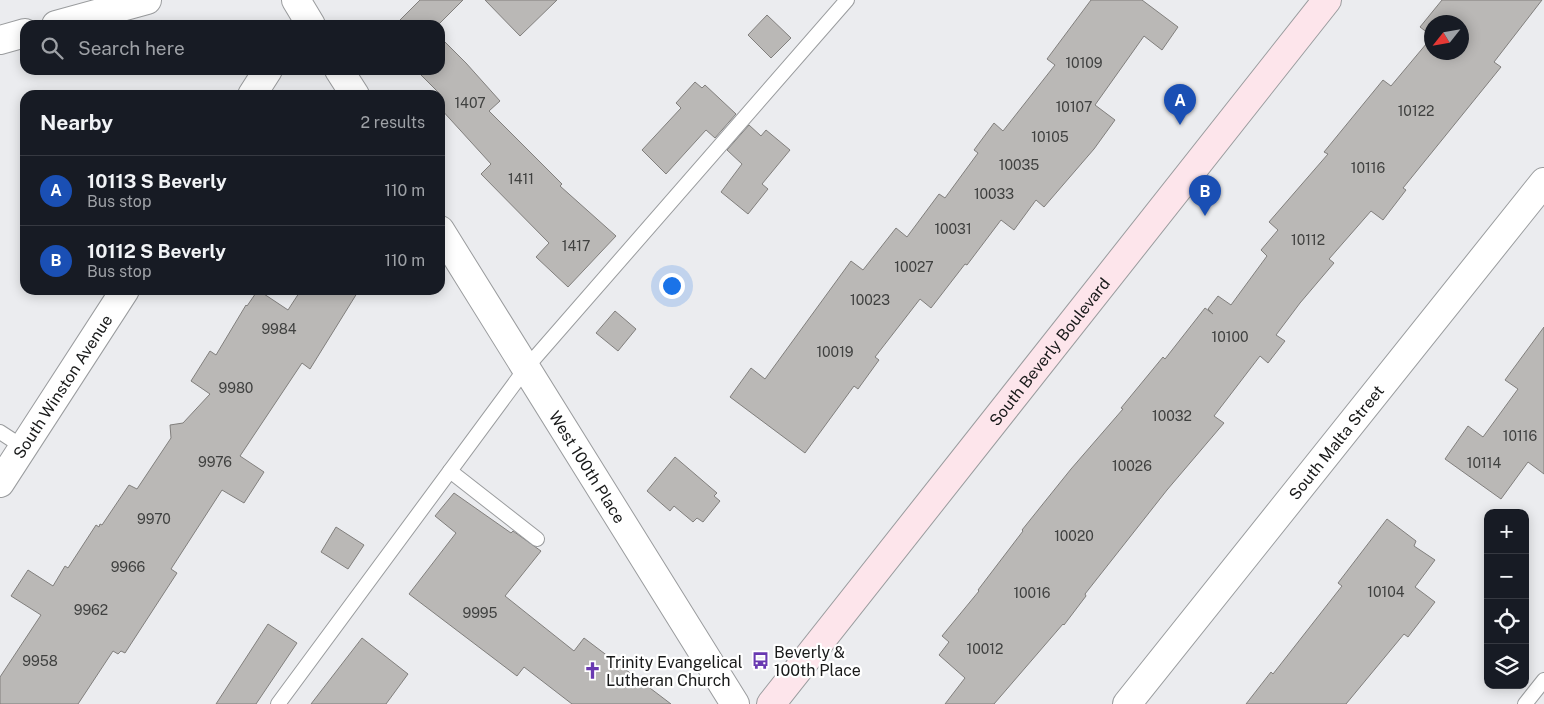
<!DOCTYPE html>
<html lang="en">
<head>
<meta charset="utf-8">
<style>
  :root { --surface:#171b24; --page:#20242c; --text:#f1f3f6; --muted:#9ea1a6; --line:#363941; --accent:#b49fd7 }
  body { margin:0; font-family:"Public Sans",sans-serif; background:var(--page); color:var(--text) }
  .controls { position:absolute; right:15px; bottom:15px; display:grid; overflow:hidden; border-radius:10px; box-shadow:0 2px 12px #0003 }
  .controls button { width:45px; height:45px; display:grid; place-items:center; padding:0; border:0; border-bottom:1px solid var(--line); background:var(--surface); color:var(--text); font:25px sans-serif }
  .compass { position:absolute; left:1424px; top:15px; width:45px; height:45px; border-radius:50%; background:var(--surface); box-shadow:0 2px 12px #0003; rotate:239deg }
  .you { position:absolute; left:671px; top:285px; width:18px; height:18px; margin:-12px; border:4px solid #fff; border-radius:50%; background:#1a73e8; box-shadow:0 0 0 8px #1a73e833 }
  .badge { display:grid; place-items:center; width:32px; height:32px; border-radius:50%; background:var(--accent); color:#fff; font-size:16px; font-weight:700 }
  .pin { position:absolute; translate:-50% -41px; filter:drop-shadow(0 1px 2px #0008) }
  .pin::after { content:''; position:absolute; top:26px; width:18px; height:15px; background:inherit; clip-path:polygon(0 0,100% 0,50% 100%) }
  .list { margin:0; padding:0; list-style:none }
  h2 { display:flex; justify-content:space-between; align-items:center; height:65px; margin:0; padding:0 20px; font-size:21px }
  h2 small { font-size:16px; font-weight:400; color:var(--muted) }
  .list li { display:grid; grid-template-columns:32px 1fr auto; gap:15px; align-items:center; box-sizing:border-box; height:70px; padding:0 20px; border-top:1px solid var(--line) }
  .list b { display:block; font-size:19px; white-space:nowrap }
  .list p { margin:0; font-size:16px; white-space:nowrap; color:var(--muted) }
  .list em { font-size:16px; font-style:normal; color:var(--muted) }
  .icon { flex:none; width:28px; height:28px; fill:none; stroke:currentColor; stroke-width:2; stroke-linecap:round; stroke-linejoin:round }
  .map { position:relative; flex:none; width:1544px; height:704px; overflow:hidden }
  .search { position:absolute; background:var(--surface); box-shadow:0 2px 12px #0003; left:20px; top:20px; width:425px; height:55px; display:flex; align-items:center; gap:12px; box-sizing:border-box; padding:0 18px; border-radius:15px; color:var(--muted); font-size:19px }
  .panel { position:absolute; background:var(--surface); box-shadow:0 2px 12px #0003; left:20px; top:90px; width:425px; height:205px; border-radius:15px }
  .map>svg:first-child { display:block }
  .building { fill:#bab8b6; stroke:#817f7d }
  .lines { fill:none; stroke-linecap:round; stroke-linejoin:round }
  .service-casing { stroke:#9a9c9e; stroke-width:16 }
  .minor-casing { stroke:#9a9c9e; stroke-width:30 }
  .secondary-casing { stroke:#9a9c9e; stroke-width:30 }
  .service { stroke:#fff; stroke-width:14 }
  .minor { stroke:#fff; stroke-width:28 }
  .secondary { stroke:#fde5eb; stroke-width:28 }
  .labels { text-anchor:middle; stroke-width:4.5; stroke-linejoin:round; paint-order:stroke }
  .number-label { font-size:14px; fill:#404140 }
  .street-label { font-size:16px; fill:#181919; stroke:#fff }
  .poi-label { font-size:16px; fill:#181919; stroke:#fff; text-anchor:start }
</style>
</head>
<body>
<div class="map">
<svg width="1544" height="704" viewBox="0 0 1544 704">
  <rect width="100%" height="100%" fill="#ebecef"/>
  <g class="building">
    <polygon points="420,0 463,0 438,25 395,25"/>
    <polygon points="485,0 557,0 520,36"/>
    <polygon points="1091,0 1142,0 1178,27 1162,50 1144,36 1095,105 1115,120 1094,149 1044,207 1036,200 1014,230 1001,220 967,265 965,264 931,308 920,299 875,357 879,360 858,389 854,386 805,453 730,397 751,368 765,379 851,261 863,270 896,228 907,237 939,194 945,198 978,153 974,150 994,123 1003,131 1055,65 1047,59"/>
    <polygon points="1442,0 1542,0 1494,62 1501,67 1403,188 1406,190 1383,220 1371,211 1329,259 1334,263 1300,303 1276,335 1285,341 1268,363 1260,356 1214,416 1224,423 1167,490 1085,594 1086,596 1064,625 1063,624 994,704 945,704 965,678 939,655 949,642 942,636 979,591 978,590 1023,531 1022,530 1071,469 1123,409 1121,408 1163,357 1165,359 1205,308 1213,314 1208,309 1218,296 1231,305 1267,256 1261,250 1278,230 1269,222 1328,154 1324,152 1383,80 1391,86 1432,37 1432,52 1462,52 1462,22 1432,22 1432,36 1420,27"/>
    <polygon points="767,15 791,38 771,58 748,35"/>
    <polygon points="440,37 466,63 500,101 489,111 562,184 560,186 616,236 568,287 536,257 549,243 481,174 491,164 440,108 440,94 416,70 440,70"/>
    <polygon points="695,82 702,88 705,85 736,114 715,138 706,130 666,174 642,150 681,108 676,103"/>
    <polygon points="749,125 761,136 766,130 790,150 762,184 768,189 748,214 721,192 742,164 727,150"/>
    <polygon points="258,290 288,310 301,290 359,290 310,369 302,363 240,456 264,472 244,503 222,490 171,569 177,573 125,653 121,651 118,654 113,651 78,704 0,704 0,677 41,615 11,596 28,570 53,586 65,566 68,568 96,525 99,527 100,524 102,525 129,485 137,489 171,438 170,425 183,423 210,394 191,381 210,351 216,355 246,305 247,306"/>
    <polygon points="615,311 636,329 618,351 596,333"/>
    <polygon points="1544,327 1544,474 1528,462 1501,499 1445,459 1468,426 1483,437 1518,389 1505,380"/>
    <polygon points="675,457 717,493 714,496 720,501 703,522 697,518 693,522 674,506 670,511 647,491"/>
    <polygon points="454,493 511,533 513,531 541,551 505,596 574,651 584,638 671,704 572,704 524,667 517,676 409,594 456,533 435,516"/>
    <polygon points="1387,519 1416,541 1414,546 1435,560 1415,587 1435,602 1408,637 1404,634 1346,704 1246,704 1271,672 1273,674 1342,586 1338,583"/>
    <polygon points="336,527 364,545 348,569 321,552"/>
    <polygon points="268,624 297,643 256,704 216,704"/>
    <polygon points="362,638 408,674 386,704 311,704"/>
  </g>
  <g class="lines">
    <defs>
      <g id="service">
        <polyline points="0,432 23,447"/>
        <polyline points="450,471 537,539"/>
        <polyline points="278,704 526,368 847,0"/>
        <polyline points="1525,704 1544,680"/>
      </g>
      <g id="minor">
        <polyline points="296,0 311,25"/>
        <polyline points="56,25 147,0"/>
        <polyline points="0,40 25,33"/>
        <polyline points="339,70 355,95"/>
        <polyline points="252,95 268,70"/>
        <path id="s1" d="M440 230 735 704"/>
        <path id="s2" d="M0 483 125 290"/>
        <path id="s3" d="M1127 704 1544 182"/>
      </g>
      <g id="secondary">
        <path id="s4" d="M771 704 1327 0"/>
      </g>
    </defs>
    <use href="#service" class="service-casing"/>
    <use href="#minor" class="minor-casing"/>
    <use href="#secondary" class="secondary-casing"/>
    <use href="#service" class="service"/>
    <use href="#minor" class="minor"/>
    <use href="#secondary" class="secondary"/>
  </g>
  <defs>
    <symbol id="bus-bare" viewBox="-9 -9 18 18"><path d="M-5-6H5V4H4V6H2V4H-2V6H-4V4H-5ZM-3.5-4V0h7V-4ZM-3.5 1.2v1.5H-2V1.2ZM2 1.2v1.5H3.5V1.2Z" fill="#6939b1" stroke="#fff" stroke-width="2.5" paint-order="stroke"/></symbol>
    <symbol id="church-bare" viewBox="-9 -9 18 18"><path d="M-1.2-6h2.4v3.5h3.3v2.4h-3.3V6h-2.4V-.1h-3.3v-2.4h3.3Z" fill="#6939b1" stroke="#fff" stroke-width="2.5" paint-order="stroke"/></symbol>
  </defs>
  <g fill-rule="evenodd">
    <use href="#bus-bare" x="748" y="648" width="25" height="25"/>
    <use href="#church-bare" x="580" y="658" width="25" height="25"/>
  </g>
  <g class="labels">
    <g class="number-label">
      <text x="1084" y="68">10109</text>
      <text x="470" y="108">1407</text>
      <text x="1074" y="112">10107</text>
      <text x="1416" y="116">10122</text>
      <text x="1050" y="142">10105</text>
      <text x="1019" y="170">10035</text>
      <text x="1368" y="173">10116</text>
      <text x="521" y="184">1411</text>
      <text x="994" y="199">10033</text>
      <text x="953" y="234">10031</text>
      <text x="1308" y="245">10112</text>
      <text x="576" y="251">1417</text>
      <text x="914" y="272">10027</text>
      <text x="870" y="305">10023</text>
      <text x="279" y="334">9984</text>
      <text x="1230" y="342">10100</text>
      <text x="835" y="357">10019</text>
      <text x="236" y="393">9980</text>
      <text x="1172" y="421">10032</text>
      <text x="1520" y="441">10116</text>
      <text x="215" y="467">9976</text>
      <text x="1484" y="468">10114</text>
      <text x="1132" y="471">10026</text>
      <text x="154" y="524">9970</text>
      <text x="1074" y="541">10020</text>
      <text x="128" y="572">9966</text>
      <text x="1386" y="597">10104</text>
      <text x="1032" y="598">10016</text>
      <text x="91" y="615">9962</text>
      <text x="480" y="618">9995</text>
      <text x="985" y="654">10012</text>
      <text x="40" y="666">9958</text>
    </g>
    <g class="street-label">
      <text dy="6" stroke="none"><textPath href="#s4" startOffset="449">South Beverly Boulevard</textPath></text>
      <text dy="6" stroke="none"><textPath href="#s2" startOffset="115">South Winston Avenue</textPath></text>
      <text dy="6" stroke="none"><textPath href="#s3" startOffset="335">South Malta Street</textPath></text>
      <text dy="6" stroke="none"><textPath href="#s1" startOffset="279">West 100th Place</textPath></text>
    </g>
    <g class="poi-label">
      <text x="774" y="658">Beverly &amp;<tspan x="774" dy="18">100th Place</tspan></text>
      <text x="606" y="668">Trinity Evangelical<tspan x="606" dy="18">Lutheran Church</tspan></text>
    </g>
  </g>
</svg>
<div class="controls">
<button>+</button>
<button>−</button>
<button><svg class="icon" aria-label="locate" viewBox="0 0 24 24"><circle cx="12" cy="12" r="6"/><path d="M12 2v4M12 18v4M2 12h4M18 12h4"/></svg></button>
<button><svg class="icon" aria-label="layers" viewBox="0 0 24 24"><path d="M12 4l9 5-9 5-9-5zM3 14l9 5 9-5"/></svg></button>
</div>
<svg class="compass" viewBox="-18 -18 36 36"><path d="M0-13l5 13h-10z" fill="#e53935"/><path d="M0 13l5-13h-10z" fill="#9ea1a6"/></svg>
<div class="you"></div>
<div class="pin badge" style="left:1180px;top:125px;background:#1a4fb4">A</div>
<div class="pin badge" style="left:1205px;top:216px;background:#1a4fb4">B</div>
<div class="search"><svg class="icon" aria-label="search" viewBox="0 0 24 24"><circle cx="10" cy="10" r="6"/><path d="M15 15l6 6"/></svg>Search here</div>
<section class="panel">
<h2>Nearby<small>2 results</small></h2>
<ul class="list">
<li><span class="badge" style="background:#1a4fb4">A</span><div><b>10113 S Beverly</b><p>Bus stop</p></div><em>110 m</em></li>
<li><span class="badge" style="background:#1a4fb4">B</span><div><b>10112 S Beverly</b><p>Bus stop</p></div><em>110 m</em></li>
</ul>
</section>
</div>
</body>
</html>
